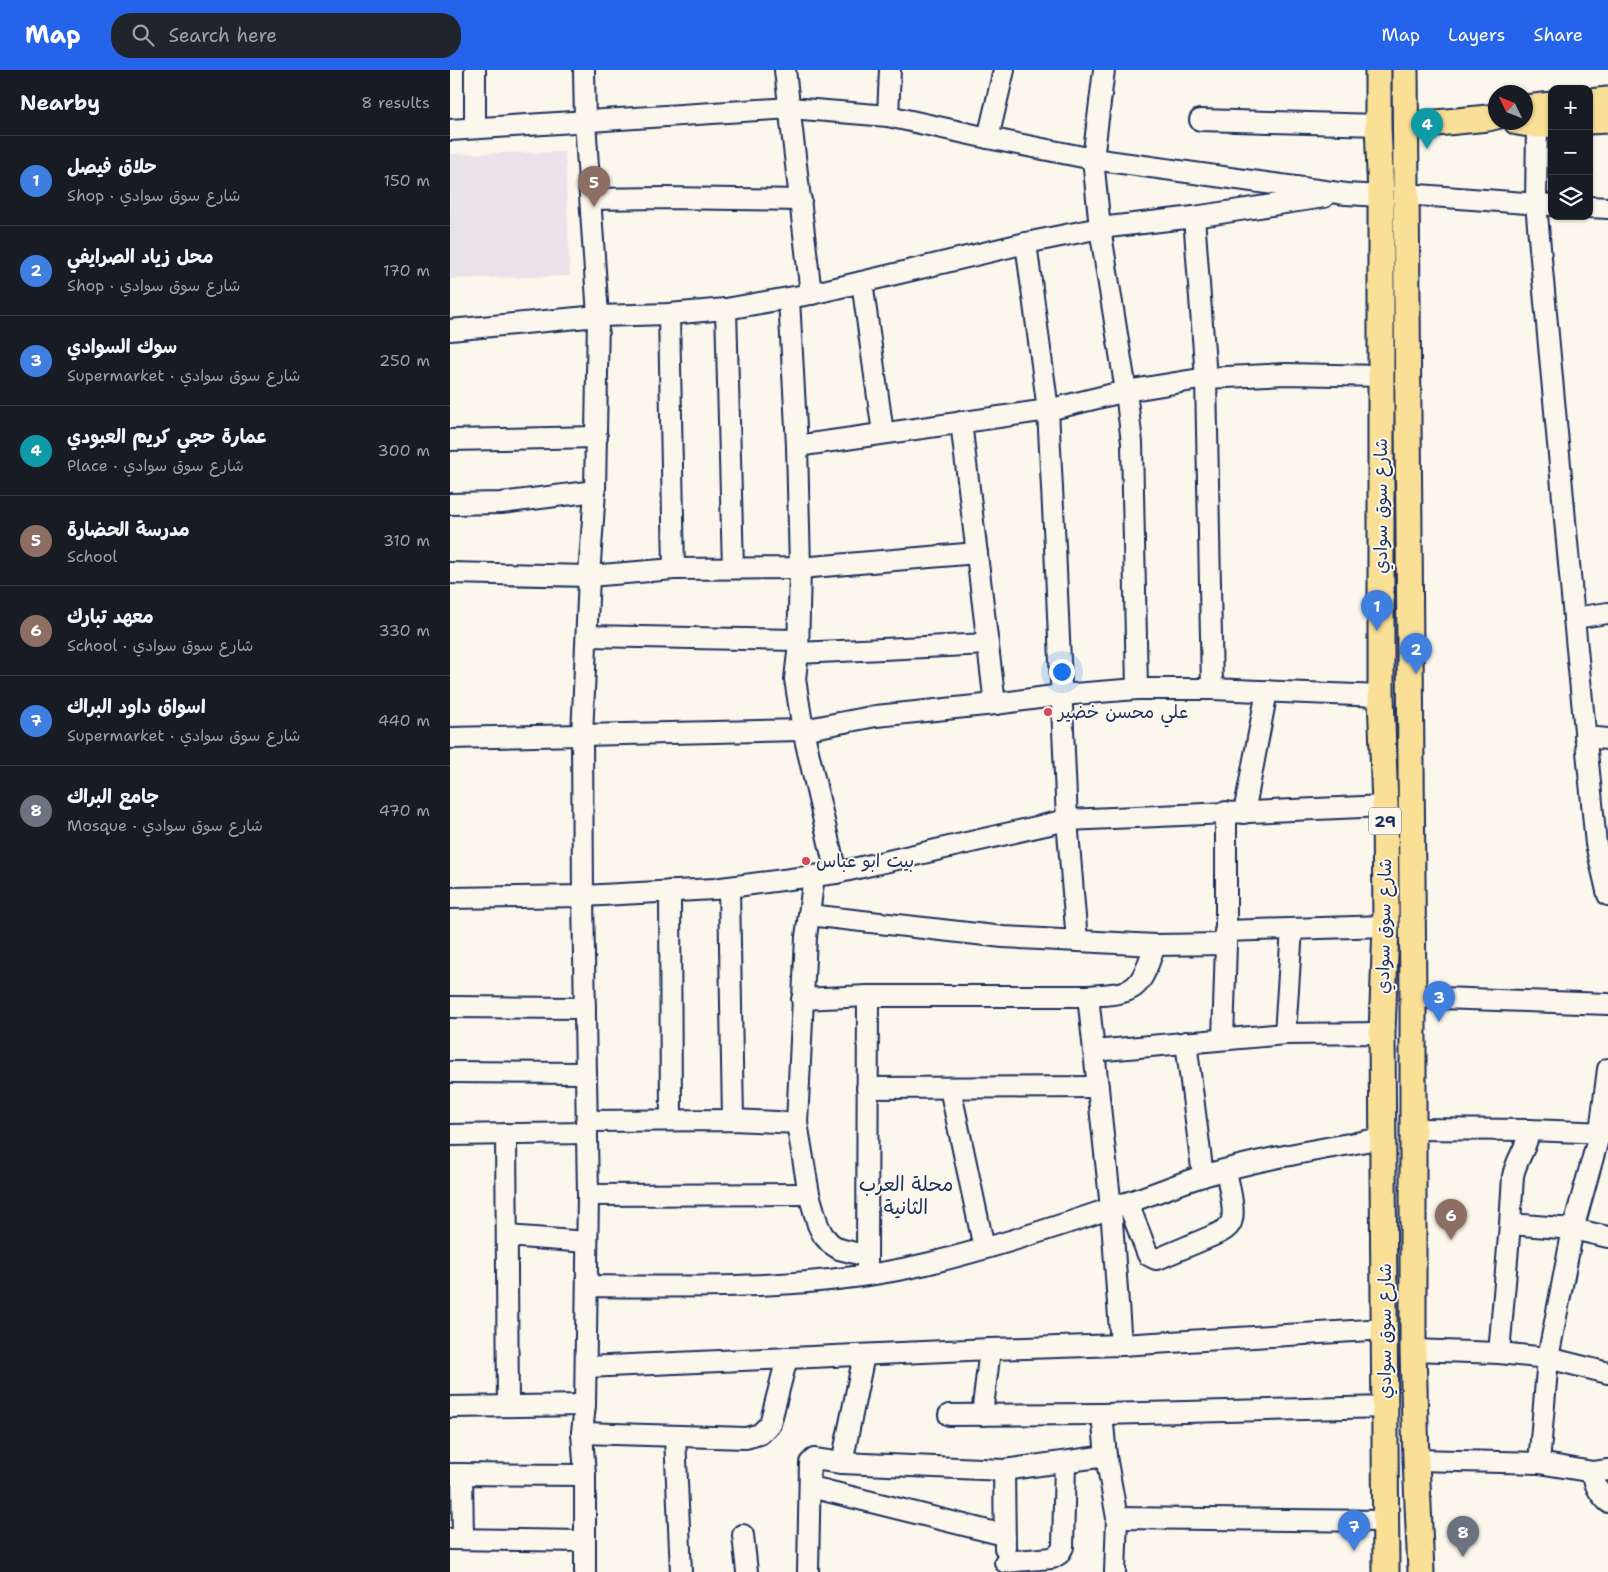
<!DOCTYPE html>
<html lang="en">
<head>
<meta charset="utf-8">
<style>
  :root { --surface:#171b24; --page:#20242c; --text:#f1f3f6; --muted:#9ea1a6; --line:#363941; --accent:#2563eb }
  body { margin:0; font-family:"Shantell Sans","Playpen Sans Arabic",sans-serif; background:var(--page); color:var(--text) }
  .controls { position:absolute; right:15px; top:15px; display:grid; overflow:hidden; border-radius:10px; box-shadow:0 1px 4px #0004 }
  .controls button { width:45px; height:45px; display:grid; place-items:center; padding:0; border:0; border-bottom:1px solid var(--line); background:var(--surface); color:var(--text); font:25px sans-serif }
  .compass { position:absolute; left:1038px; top:15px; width:45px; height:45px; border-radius:50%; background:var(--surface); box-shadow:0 1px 4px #0004; rotate:313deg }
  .you { position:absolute; left:611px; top:601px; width:18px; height:18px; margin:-12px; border:4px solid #fff; border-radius:50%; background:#1a73e8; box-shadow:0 0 0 8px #1a73e833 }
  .badge { display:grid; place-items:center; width:32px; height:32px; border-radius:50%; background:var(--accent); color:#fff; font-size:16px; font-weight:700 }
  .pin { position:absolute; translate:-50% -41px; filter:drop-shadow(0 1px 2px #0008) }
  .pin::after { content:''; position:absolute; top:26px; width:18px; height:15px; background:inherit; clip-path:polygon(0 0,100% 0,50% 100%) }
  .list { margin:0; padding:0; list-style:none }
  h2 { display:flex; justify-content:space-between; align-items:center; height:65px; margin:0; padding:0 20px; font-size:21px }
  h2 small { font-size:16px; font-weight:400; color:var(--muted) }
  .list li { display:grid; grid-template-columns:32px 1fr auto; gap:15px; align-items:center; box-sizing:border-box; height:90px; padding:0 20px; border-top:1px solid var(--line) }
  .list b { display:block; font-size:19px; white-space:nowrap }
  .list p { margin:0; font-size:16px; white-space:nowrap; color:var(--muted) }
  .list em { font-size:16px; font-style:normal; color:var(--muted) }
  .icon { flex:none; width:28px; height:28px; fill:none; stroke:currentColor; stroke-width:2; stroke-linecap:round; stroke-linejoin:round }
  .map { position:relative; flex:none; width:1158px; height:1502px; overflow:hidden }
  header { display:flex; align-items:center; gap:30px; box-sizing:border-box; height:70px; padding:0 25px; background:var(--accent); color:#fff }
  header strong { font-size:24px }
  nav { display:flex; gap:28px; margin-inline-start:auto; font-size:18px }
  .search { width:350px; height:45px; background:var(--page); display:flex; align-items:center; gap:12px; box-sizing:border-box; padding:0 18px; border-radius:20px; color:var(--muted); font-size:19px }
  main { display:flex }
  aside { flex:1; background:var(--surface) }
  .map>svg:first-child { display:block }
  .built { fill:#eae3ea }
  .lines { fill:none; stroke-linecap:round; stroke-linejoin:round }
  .minor-casing { stroke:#1b2f5e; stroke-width:24 }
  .major-casing { stroke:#1b2f5e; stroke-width:29 }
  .minor { stroke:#fbf7ec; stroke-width:20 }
  .major { stroke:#fadf96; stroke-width:25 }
  .poi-dot { fill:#d1495b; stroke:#fbf7ec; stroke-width:2 }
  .labels { text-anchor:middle; stroke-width:4; stroke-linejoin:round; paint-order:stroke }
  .shield { fill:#fbf7ec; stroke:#5e6b89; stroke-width:1 }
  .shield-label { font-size:16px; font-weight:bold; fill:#1b2f5e }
  .street-label { font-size:18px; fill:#1b2f5e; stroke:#fbf7ec }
  .poi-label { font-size:18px; fill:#1b2f5e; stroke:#fbf7ec; text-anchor:start }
  .quarter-label { font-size:20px; fill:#1b2f5e; stroke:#fbf7ec }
</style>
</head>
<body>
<header>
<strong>Map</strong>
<div class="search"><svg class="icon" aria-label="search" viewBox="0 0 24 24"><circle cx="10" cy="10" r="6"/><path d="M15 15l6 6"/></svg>Search here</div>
<nav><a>Map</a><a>Layers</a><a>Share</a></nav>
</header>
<main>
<aside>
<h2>Nearby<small>8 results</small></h2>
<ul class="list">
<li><span class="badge" style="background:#3f7fe0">1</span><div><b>حلاق فيصل</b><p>Shop · شارع سوق سوادي</p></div><em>150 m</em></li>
<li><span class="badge" style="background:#3f7fe0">2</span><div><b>محل زياد الصرايفي</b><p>Shop · شارع سوق سوادي</p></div><em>170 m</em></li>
<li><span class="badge" style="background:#3f7fe0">3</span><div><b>سوك السوادي</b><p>Supermarket · شارع سوق سوادي</p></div><em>250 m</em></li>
<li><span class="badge" style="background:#0f9aa8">4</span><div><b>عمارة حجي كريم العبودي</b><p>Place · شارع سوق سوادي</p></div><em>300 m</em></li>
<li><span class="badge" style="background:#8d6e63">5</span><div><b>مدرسة الحضارة</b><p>School</p></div><em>310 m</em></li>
<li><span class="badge" style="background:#8d6e63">6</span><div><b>معهد تبارك</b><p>School · شارع سوق سوادي</p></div><em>330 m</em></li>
<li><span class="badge" style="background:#3f7fe0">7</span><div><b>اسواق داود البراك</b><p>Supermarket · شارع سوق سوادي</p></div><em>440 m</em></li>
<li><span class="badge" style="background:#6b7280">8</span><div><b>جامع البراك</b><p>Mosque · شارع سوق سوادي</p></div><em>470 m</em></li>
</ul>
</aside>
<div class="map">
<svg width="1158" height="1502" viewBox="0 0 1158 1502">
  <rect width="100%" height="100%" fill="#fbf7ec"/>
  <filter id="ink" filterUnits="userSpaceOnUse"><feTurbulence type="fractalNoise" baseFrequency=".02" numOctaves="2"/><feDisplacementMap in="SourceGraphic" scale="10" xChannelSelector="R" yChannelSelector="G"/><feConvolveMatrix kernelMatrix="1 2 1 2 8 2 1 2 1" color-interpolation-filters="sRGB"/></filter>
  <g filter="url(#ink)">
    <polygon class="built" points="115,82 120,206 0,209 0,84"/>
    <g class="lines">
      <defs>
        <g id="minor">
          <polyline points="25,0 25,58"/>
          <polyline points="134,0 135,51 148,246 145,421 139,506 132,666 133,826 138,1125 135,1335 132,1363 135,1405 135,1502"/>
          <polyline points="335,0 361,224"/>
          <polyline points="654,0 643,89 650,158 676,321 682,373 687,619"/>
          <polyline points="438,46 440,0"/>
          <polyline points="750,50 928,55"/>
          <polyline points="1087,55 1086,134 1124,548 1146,774 1158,825"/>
          <polyline points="0,60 340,38 438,46 538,68 643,89 896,124 931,126"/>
          <polyline points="538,68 554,0"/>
          <polyline points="955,124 1102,135"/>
          <polyline points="141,129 215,128 351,130"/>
          <polyline points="1139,137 1158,138"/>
          <polyline points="744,147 756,308 762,619"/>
          <polyline points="576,173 598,340 605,477 617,750 627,871"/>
          <polyline points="412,212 433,363"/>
          <polyline points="339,229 347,376 350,498 348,583 345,609 353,660 386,803"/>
          <polyline points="276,239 283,498"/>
          <polyline points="219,244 224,499"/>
          <polyline points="0,260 148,246 219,244 276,239 361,224 576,173 650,158 744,147 874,127"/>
          <polyline points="511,352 545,634"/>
          <polyline points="0,370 147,367"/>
          <polyline points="347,376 598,340 676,321 756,308 836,304 932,306"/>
          <polyline points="0,434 51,433 145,421"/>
          <polyline points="0,503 139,506 224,499 350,498 527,483"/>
          <polyline points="1124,548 1158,543"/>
          <polyline points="137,566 348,570"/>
          <polyline points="348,583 538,574"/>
          <polyline points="1135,667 1158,669"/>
          <polyline points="0,668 353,660 426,646 545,634 611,625 687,619 762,619 931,626"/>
          <polyline points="794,743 817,621"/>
          <polyline points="364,806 356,867 347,1053 359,1124 368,1155 373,1165 380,1173 389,1179 417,1186"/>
          <polyline points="279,817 283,1050"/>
          <polyline points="220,821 221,1050"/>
          <polyline points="0,828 133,826 264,819 386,803 617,750 935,736"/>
          <polyline points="359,845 553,867 705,875 776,874"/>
          <polyline points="775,861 936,856"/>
          <polyline points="638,926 661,1138 671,1275"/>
          <polyline points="963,927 1158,934"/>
          <path d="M352 929 418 926H638C687 923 689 922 705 875"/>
          <polyline points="0,937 135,938"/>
          <polyline points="835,964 842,859"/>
          <polyline points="773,969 776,874 776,742"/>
          <polyline points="736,972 753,1106"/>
          <polyline points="644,981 835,964 932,963"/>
          <polyline points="0,1002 136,1003"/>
          <polyline points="417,1018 648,1017"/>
          <polyline points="500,1018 534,1178"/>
          <polyline points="136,1051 283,1050 347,1053"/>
          <polyline points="963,1059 1079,1060 1158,1063"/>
          <polyline points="56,1064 58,1336"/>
          <polyline points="0,1065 137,1063"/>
          <polyline points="138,1125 359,1124"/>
          <path d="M678 1133 698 1185 706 1189 710 1188 769 1163C775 1160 781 1156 782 1149 785 1138 778 1112 776 1100"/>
          <polyline points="1060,1154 1123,1159 1158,1167"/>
          <polyline points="57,1166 137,1172"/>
          <polyline points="417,1198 418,926"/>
          <path d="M137 1216C250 1217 365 1220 476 1194 543 1178 610 1156 676 1133 702 1125 727 1114 753 1106 812 1088 873 1079 933 1068"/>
          <polyline points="963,1280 1049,1283 1098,1288 1158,1303"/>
          <path d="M1049 1283 1060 1154 1063 1106C1066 1089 1078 1077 1079 1060"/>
          <polyline points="136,1297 540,1279 671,1275 936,1259"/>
          <polyline points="0,1337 135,1335"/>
          <polyline points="652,1344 656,1386 667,1448 665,1502"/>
          <polyline points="499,1345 652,1344 936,1337"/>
          <polyline points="532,1345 540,1279"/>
          <polyline points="132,1363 296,1368 310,1364 320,1354 337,1288"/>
          <polyline points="225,1367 231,1502"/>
          <polyline points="966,1390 1089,1393 1143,1402 1158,1400"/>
          <polyline points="392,1393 414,1285"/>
          <polyline points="1089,1393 1098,1288 1123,1159 1150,1062 1158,999"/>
          <polyline points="554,1400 555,1478"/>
          <path d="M1143 1402C1144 1415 1149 1423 1158 1432"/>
          <polyline points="0,1404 135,1405"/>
          <polyline points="12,1404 13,1469"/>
          <polyline points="361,1417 554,1465"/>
          <polyline points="667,1448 935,1451"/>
          <polyline points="293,1465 297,1502"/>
          <polyline points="0,1469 134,1471"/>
          <polyline points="555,1492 602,1488 609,1484 613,1477 615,1392"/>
          <polyline points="358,1502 360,1393 364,1389 392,1393 554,1400 656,1386"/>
        </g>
        <g id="major">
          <polyline points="928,0 928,55 931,126 931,626 935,736 936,856 932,963 936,1502"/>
          <polyline points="955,0 963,927 963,1280 966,1390 971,1502"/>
          <polyline points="1139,32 1158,30"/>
          <polyline points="1076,38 1102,35"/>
          <polyline points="1139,51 1158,50"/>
          <polyline points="1067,52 1087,55 1102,54"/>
          <polyline points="956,56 1038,48 1046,46"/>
        </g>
      </defs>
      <use href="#minor" class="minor-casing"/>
      <use href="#major" class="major-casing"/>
      <use href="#minor" class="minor"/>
      <use href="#major" class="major"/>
    </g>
  </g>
  <g class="poi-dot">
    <circle cx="598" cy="642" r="5"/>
    <circle cx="356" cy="791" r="5"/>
  </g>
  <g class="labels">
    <rect class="shield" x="919" y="737.5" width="32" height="27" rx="4"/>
    <g class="shield-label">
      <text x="935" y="757">29</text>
    </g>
    <g class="street-label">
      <text transform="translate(931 436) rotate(-90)" y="6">شارع سوق سوادي</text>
      <text transform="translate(934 856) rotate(-89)" y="6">شارع سوق سوادي</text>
      <text transform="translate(935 1261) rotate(-90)" y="6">شارع سوق سوادي</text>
    </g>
    <g class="poi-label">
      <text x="608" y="648">علي محسن خضير</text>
      <text x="366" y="797">بيت ابو عباس</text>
    </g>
    <g class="quarter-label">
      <text x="456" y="1121">محلة العرب<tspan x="456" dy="23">الثانية</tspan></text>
    </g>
  </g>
</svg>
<div class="controls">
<button>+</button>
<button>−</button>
<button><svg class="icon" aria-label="layers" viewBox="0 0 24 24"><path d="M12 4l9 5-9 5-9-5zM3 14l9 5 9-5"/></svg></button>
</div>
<svg class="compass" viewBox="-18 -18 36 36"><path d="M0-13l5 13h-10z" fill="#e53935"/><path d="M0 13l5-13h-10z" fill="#9ea1a6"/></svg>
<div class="you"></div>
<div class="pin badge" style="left:927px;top:561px;background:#3f7fe0">1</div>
<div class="pin badge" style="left:966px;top:604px;background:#3f7fe0">2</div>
<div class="pin badge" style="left:989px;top:952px;background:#3f7fe0">3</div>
<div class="pin badge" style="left:977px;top:79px;background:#0f9aa8">4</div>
<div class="pin badge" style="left:144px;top:137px;background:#8d6e63">5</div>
<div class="pin badge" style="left:1001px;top:1170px;background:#8d6e63">6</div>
<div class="pin badge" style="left:904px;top:1481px;background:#3f7fe0">7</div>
<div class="pin badge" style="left:1013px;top:1487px;background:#6b7280">8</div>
</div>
</main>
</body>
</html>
